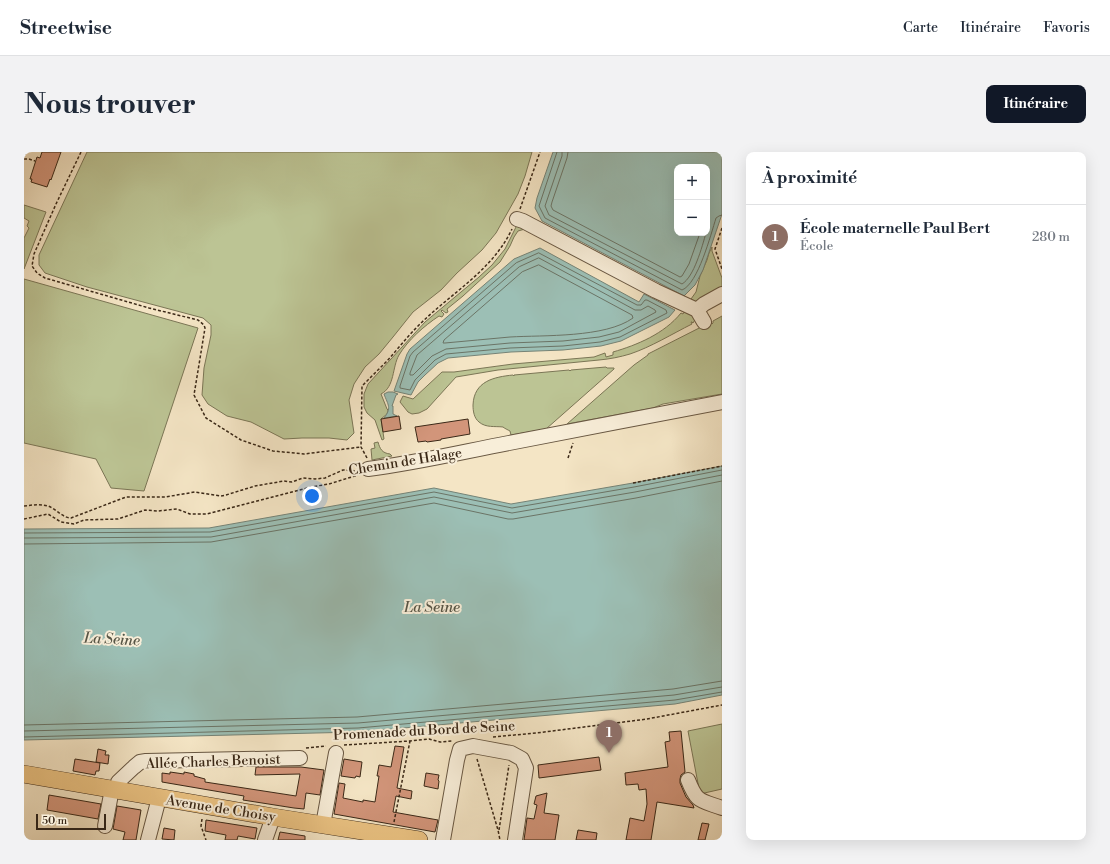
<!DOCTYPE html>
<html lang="fr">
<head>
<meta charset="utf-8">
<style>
  :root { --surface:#fff; --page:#f2f2f3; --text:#1f2937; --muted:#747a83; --line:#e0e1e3; --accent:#111827 }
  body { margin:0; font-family:"Libre Bodoni",serif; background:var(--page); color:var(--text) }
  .controls { position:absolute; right:12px; top:12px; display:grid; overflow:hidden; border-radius:8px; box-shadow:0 4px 16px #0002 }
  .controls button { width:36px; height:36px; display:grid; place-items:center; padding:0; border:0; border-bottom:1px solid var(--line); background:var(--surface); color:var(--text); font:20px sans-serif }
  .scale { position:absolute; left:12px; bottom:10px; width:70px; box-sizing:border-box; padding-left:4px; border:2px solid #3a2817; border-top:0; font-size:11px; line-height:14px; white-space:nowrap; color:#3a2817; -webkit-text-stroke:3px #f8eed9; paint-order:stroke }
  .you { position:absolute; left:288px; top:344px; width:14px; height:14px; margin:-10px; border:3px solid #fff; border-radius:50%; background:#1a73e8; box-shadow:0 0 0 6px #1a73e833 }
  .badge { display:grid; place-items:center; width:26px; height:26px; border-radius:50%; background:var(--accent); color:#fff; font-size:13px; font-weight:700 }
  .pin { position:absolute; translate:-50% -33px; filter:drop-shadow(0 1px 2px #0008) }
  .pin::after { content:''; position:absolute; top:21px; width:14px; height:12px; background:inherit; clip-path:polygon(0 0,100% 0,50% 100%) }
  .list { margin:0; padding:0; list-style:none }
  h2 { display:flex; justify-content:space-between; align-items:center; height:52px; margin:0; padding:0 16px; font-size:17px }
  h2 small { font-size:13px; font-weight:400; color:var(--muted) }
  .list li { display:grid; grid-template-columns:26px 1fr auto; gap:12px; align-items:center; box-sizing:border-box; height:64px; padding:0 16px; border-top:1px solid var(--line) }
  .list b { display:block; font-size:15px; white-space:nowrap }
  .list p { margin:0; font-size:13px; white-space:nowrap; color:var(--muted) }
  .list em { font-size:13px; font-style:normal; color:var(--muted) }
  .map { position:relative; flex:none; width:698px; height:688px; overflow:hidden; border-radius:8px }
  header { display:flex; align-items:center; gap:24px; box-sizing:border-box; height:56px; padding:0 20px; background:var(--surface); border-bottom:1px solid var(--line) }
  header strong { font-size:19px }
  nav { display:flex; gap:22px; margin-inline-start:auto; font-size:14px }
  .intro { display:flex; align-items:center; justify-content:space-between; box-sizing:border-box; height:96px; padding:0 24px }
  h1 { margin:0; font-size:28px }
  .button { padding:10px 18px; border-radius:8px; background:var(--accent); color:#fff; font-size:14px; font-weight:700 }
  main { display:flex; gap:24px; padding:0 24px }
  aside { flex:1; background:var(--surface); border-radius:8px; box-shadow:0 4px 16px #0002 }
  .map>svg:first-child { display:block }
  .green { fill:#bcc494; stroke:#7b7656 }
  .water { fill:#9cbfb5; stroke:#758376; fill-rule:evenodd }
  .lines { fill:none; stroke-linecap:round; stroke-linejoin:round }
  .shore { stroke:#6b7466; stroke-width:1 }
  .building { fill:#d2957a; stroke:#3a2817 }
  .minor-casing { stroke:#685742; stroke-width:16 }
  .major-casing { stroke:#3a2817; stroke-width:18 }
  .path { stroke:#3a2817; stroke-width:1.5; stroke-dasharray:3 2; stroke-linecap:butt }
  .minor { stroke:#f8eed9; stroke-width:14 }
  .major { stroke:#eac282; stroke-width:17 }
  .labels { text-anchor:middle; stroke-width:4; stroke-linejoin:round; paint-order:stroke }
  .street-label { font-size:14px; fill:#3a2817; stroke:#f8eed9 }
  .water-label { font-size:15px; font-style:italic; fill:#575546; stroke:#f8eed9 }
</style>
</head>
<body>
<header>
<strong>Streetwise</strong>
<nav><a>Carte</a><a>Itinéraire</a><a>Favoris</a></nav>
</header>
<div class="intro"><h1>Nous trouver</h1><a class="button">Itinéraire</a></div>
<main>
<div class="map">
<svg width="698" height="688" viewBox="0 0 698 688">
  <rect width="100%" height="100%" fill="#f4e5c5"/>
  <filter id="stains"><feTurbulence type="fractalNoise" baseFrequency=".005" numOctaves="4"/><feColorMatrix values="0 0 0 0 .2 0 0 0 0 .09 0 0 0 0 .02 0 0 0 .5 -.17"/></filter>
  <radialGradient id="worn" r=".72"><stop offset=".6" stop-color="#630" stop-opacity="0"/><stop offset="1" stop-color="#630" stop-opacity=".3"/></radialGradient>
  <g class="green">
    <polygon points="63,0 508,0 501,24 494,42 472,81 458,98 433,121 417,138 389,160 369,185 355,202 341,215 330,232 325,248 330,281 323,288 305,286 278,286 260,287 227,270 203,264 184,252 178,243 180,216 187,183 187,173 179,166 63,135 21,121 15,113 15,103"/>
    <polygon points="0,53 22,60 0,117 0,86 5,76 3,74 5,69 0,66"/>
    <path d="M493 73 501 77 494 79 490 85 486 94 476 110 439 144 423 157 424 160 422 161 418 158 417 159 420 162 418 165 415 164C400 174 384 188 375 203 368 215 371 235 357 242L363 257 364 258 363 262 357 267 360 287 358 288 351 268 343 261 340 255V242L344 232 401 170 455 125 468 113 481 97Z"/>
    <polygon points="688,95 688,99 698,126 698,140 675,152 667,147 672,140 676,124 683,108 685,101"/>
    <polygon points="0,127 174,176 120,339 87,336 72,307 0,291"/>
    <path d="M662 157 672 166 669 171 668 170H667L668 172C648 182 627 195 606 202 596 205 586 207 575 208L474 218 432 225 403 257 395 261 388 262 384 260 376 250 379 244 389 247 418 220H430L489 212 570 205 581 201 582 205 589 203V200C613 193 640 182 657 161L659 162Z"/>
    <polygon points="698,164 698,242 639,252 629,256 543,272 610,213 624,203 624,202 687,170 688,172 689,171 689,169"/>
    <path d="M582 215 583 216H590V217L522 277 487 283 486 279C484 278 480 276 479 275 471 274 462 276 455 270 450 266 449 259 449 253 450 229 470 225 489 223L490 224V223L545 218 546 219 547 218Z"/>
    <path d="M354 290C356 297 358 301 366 302L368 304 348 308 347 297 351 296 350 291Z"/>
    <polygon points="698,572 698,637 676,642 664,579"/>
  </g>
  <g class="water">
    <path d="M529 0H698V62L679 118 671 133 660 144 518 69 511 56 513 46ZM653 15H683V81H653Z"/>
    <polygon points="516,96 615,150 620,142 651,158 645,165 597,189 577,194 539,198 487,200 424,206 414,211 401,223 394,230 387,243 370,239 383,202 386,197 490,107"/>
    <path d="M364 240H369L374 242 372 243 368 254H369V262L373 264 360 266C368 256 364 253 360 242Z"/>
    <polygon points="698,314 698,543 651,552 334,580 0,588 0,377 185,376 410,336 487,352 609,331"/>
  </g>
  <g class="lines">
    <g class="shore">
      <path d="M533 0 515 54 521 66 658 138C674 132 687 82 692 66L695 64 698 63"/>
      <path d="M538 0V4L521 54 525 63 658 132C670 125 678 95 682 81"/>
      <polyline points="544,0 543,6 528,50 527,54 529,58 656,125 658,124 665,112 676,81"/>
      <polygon points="515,101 613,153 617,153 621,148 623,148 642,158 643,161 596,185 576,190 539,194 486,196 422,202 411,208 391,228 386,238 376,236 376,234 386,204 389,200 492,111"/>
      <polygon points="515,106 611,158 617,158 624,154 631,158 632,160 595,180 575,185 539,189 486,191 422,197 408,204 389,223 386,223 386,221 393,203 495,115"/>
      <path d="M515 113 608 163 609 166C581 186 520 183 486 185 464 187 443 189 421 191H419L420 188 498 120Z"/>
      <polyline points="0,381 186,380 410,340 488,356 610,335 698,318"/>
      <polyline points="0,386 187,385 410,345 488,361 611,340 698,323"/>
      <polyline points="0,392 187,390 410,351 484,367 489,367 612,346 698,329"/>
      <polyline points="0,573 333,565 649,537 698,529"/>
      <polyline points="0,579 334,571 650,543 698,535"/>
      <polyline points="0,585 334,576 651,548 698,540"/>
    </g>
  </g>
  <g class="building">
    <polygon points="18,0 37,0 27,28 26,27 23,35 7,30 8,27 6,27 13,5 16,6"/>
    <polygon points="375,264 377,277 359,280 357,267"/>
    <polygon points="444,267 446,282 417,287 417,288 403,290 402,289 394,290 391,275"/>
    <polygon points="657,579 661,620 657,623 656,627 656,631 662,645 669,653 670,656 633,650 627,688 602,688 606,666 620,669 623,652 622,637 615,638 614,632 602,633 601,621 644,615 641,590 646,589 645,580"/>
    <polygon points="371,594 380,595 373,636 388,639 387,647 372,644 369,660 414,668 411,680 310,662 315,631 321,632 319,646 339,650 339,648 351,650 355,624 353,624 355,613 367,615"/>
    <polygon points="74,597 82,599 81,603 85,603 84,612 72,610"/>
    <polygon points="575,605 577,618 515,626 514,613"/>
    <polygon points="51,607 76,611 75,619 72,619 71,623 49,619"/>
    <polygon points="320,607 338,610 336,625 332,624 331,626 317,624"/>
    <polygon points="232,615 277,615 300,618 296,643 282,641 280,657 270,656 219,648 220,644 138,630 138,621 146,622 146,620 160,622 160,620 170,622 170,624 181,627 181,630 272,644 276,622 231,623"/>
    <polygon points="402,621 415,623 414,628 415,629 414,637 400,634"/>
    <polygon points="523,641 520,661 535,663 531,688 500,688 503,666 510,667 513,653 510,652 512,644"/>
    <polygon points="25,643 77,652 74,667 23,658"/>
    <polygon points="93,654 117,658 112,688 99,688 101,680 89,677"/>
    <polygon points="182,668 233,676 231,687 214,684 213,688 201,688 202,683 181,679"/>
    <polygon points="678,671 685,672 681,688 674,688"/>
    <polygon points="140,676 151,678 150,688 138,687"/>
    <polygon points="554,678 573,681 572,688 552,688"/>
    <polygon points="256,680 281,684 281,688 254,688"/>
  </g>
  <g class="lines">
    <defs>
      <g id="minor">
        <polyline points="493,67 499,69 632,139 673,158 680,170"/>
        <polyline points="673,158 680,152 698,142"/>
        <path d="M344 317C392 311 438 300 485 291 556 277 627 264 698 250"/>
        <path d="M664 628C673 651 676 648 698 656"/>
        <polyline points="94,638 94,630 110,615 116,610 122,609 276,606"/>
        <polyline points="299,673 312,601"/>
        <polyline points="81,674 88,637"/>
        <polyline points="124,688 135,646"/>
        <polyline points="241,688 249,665"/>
        <polyline points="419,688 433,608 436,597 449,594 487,601 498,607 502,616 491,688"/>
      </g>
      <polyline id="major" points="0,622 249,665 395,688"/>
    </defs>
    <use href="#minor" class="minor-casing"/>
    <use href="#major" class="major-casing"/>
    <g class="path">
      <polyline points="57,0 32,52 10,102 8,114 13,121 21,126 125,156 174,168 180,173 181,176 170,243 182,266 217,288 249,299 280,302 337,295"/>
      <polyline points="0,3 3,0"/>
      <polyline points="0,7 5,7 11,9"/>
      <polyline points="496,57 516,0"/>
      <polyline points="698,76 691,97 698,117"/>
      <path d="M343 306 337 295 338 234C346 226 354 218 362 210 373 198 383 185 395 173 427 141 468 119 488 77"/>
      <polyline points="544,306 549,291"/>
      <polyline points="609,331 698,314"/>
      <path d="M0 354C8 353 16 352 24 354 32 357 39 366 47 366L102 345H141L171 340 197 344 202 343 231 334 260 329 268 330 279 326 291 327 301 326 319 318 333 319"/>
      <polyline points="0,367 24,362 37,370 50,372 60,368 94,367 121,358 134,359 153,357 166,362 183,362 287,335 305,332 334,323"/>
      <polyline points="469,585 512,581 623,567 698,553"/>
      <polyline points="320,593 386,589 405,587 416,590 428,589"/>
      <polyline points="282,596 302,594"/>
      <polyline points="453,607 474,678 476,688"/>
      <polyline points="178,667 177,674 182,688"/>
      <polyline points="370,670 386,589"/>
      <polyline points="475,678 485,613"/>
    </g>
    <use href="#minor" class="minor"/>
    <use href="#major" class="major"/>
  </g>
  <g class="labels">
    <g class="street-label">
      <text transform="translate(381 309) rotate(-9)" y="5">Chemin de Halage</text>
      <text transform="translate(400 578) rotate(-3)" y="5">Promenade du Bord de Seine</text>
      <text transform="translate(189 609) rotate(-2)" y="5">Allée Charles Benoist</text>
      <text transform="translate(197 656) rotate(9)" y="5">Avenue de Choisy</text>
    </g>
    <g class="water-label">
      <text x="408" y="460">La Seine</text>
      <text transform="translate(88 487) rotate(3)" y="5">La Seine</text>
    </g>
  </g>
  <rect width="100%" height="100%" filter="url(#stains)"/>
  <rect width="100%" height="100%" fill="url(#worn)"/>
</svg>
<div class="controls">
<button>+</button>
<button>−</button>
</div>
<div class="scale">50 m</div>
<div class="you"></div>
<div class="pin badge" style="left:585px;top:601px;background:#8d6e63">1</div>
</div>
<aside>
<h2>À proximité<small></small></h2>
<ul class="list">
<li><span class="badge" style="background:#8d6e63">1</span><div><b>École maternelle Paul Bert</b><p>École</p></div><em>280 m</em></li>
</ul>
</aside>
</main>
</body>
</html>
